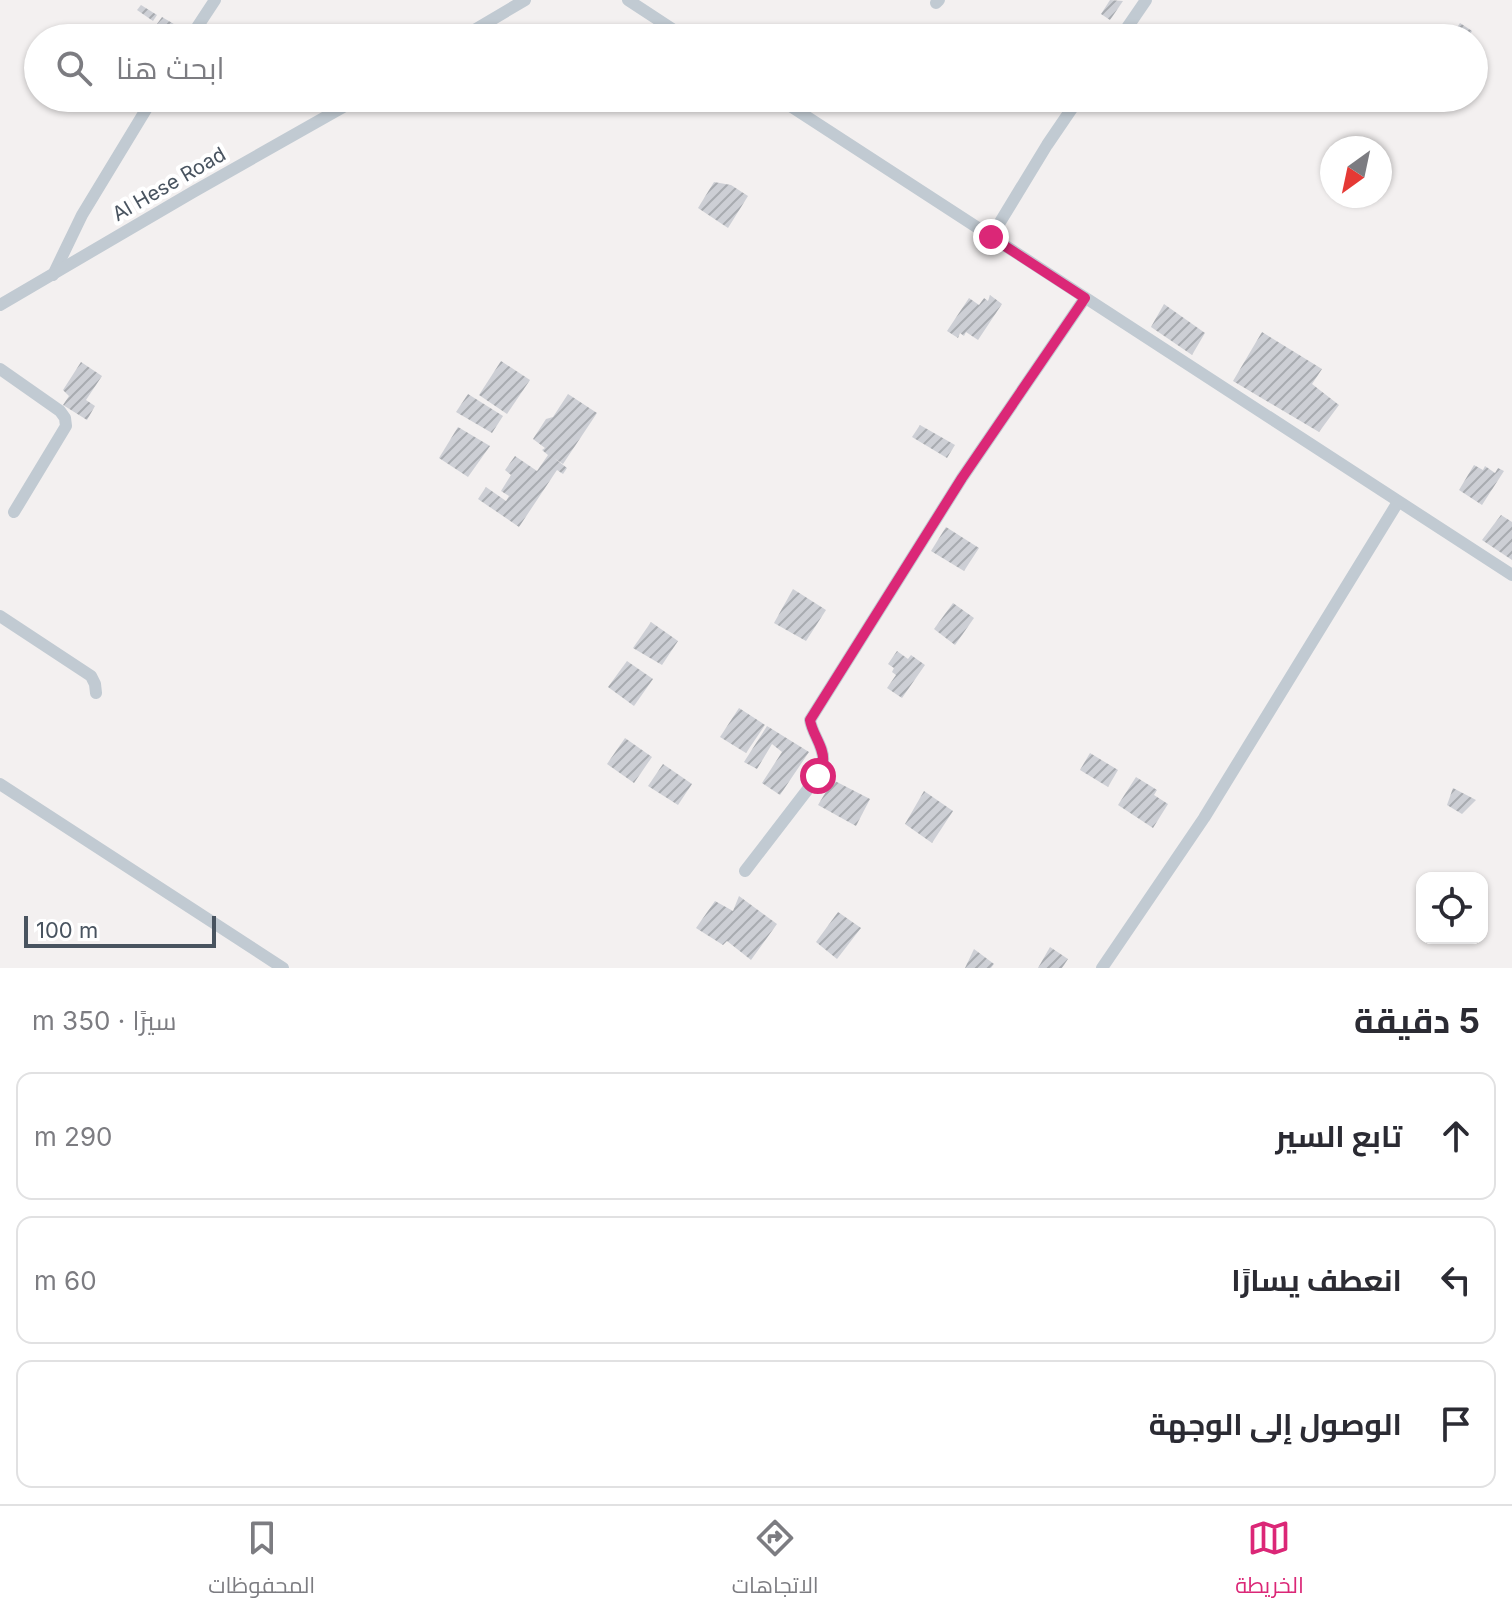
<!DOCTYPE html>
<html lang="ar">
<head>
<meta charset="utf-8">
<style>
  :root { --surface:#fff; --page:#f2f2f3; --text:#2b2b33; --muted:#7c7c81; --line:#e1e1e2; --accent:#db2777 }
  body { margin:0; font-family:Inter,Cairo,sans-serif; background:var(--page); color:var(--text); direction:rtl }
  .controls { position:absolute; right:24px; bottom:24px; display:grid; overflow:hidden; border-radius:16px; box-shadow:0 2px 6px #0004 }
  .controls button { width:72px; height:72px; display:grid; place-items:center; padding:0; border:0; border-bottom:2px solid var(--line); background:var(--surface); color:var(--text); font:40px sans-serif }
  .compass { position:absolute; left:1320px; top:136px; width:72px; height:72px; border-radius:50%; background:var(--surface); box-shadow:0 2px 6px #0004; rotate:213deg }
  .scale { position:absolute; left:24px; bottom:20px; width:192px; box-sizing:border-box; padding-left:8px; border:4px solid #48535f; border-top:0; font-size:22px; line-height:28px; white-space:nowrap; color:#48535f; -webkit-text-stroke:6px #fff; paint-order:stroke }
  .stop { position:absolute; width:24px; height:24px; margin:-18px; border:6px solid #db2777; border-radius:50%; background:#fff }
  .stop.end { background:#db2777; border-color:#fff; box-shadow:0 2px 8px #0008 }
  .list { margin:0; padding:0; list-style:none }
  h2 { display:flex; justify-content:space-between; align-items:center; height:104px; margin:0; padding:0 32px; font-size:34px }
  h2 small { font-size:26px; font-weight:400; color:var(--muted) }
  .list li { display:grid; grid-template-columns:52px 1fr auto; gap:24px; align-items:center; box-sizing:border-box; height:128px; margin:0 16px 16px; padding:0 16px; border:2px solid var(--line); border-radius:16px }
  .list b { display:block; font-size:30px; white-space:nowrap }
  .list em { font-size:26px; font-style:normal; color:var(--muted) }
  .icon { flex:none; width:44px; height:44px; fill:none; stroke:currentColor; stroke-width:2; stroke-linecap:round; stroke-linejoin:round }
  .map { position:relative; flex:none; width:1512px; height:968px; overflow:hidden; direction:ltr }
  .search { position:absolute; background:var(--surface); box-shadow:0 2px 6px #0004; left:24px; right:24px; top:24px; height:88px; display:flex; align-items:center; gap:20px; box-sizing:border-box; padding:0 28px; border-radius:44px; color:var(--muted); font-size:30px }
  .sheet { height:536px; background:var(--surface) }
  nav { display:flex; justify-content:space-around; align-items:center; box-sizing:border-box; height:112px; border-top:2px solid var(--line); background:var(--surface); font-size:22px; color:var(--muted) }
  nav a { display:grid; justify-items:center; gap:4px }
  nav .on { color:var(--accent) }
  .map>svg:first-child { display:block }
  .building { fill:url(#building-hatch) }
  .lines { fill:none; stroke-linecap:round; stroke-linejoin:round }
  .minor { stroke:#c1cad2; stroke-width:12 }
  .route { stroke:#db2777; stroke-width:10 }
  .labels { text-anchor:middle; stroke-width:8; stroke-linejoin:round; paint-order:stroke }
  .street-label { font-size:20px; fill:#48535f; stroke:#fff }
</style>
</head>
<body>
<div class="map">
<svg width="1512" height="968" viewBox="0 0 1512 968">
  <defs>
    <pattern id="building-hatch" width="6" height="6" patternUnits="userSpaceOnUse" patternTransform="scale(2)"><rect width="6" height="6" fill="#cdcfd5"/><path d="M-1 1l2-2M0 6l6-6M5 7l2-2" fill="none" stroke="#a8abb0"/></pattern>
  </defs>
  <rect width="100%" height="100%" fill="#f3f0f0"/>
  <g class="building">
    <polygon points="1110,0 1123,1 1110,20 1101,14"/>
    <polygon points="141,5 157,15 153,21 137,10"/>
    <polygon points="162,17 179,27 175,35 157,24"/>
    <polygon points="1460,23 1472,31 1468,38 1450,38"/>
    <polygon points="529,27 541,38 522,38"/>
    <polygon points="714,182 731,185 748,196 728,228 698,208"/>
    <polygon points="990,295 1002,304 978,340 966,332 964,336 960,333 958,338 947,331 969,298 979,305 984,298 988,301"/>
    <polygon points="1164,304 1205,333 1192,355 1151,327"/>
    <polygon points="1262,332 1322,369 1312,384 1339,405 1319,432 1233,381"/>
    <polygon points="501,361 530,380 507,414 479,395"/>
    <polygon points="81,362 102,376 86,400 95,406 87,420 63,405 69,396 63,390"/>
    <polygon points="468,394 503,416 492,433 456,412"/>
    <polygon points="568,394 597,413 563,464 554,458 567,468 563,474 557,470 519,527 478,499 486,487 506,501 509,496 501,491 511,475 505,470 515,456 537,471 548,455 542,450 545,448 533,439 546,419 553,417"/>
    <polygon points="920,425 955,445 947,458 912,437"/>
    <polygon points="458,427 490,446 468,477 439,458"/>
    <polygon points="1474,465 1483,470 1485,466 1495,473 1498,468 1504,471 1482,505 1459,490"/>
    <polygon points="1501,515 1512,522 1512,560 1482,540"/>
    <polygon points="946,527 979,548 964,571 931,551"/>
    <polygon points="793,589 826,610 806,641 774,623"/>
    <polygon points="953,603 974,618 955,645 934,629"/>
    <polygon points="651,622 678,641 662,665 633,648"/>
    <polygon points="897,651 908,659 911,655 925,665 902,698 887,688 896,675 892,672 894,668 888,664"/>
    <polygon points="627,661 653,679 634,706 608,687"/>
    <polygon points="739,708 765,725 746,753 720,737"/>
    <polygon points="767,726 809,752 780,795 762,783 782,752 772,744 757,769 744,762"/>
    <polygon points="625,738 652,757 634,783 607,764"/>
    <polygon points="1090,753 1118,770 1108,787 1080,770"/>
    <polygon points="663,764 692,784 678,805 648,786"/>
    <polygon points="1136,777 1157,790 1154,795 1168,804 1153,828 1118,805"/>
    <polygon points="833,780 870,799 856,826 818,805"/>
    <polygon points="1453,788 1476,800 1462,814 1447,805"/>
    <polygon points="924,791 953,811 932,843 905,824"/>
    <polygon points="739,896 777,924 751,960 727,941 723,945 696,928 715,901 733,911"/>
    <polygon points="838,912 861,928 837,959 816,942"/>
    <polygon points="1050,947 1068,959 1062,968 1038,968"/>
    <polygon points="974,949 994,964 991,968 965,968"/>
  </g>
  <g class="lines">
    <g class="minor">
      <polyline points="628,0 686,38"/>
      <polyline points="936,3 939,0"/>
      <polyline points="190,38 215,0"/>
      <polyline points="461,38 525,0"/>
      <polyline points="1120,38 1146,0"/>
      <polyline points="778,98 1512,575"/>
      <polyline points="991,237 1047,145 1079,98"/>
      <polyline points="53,275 82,215 153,98"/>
      <polyline points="0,305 193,192 359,98"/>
      <polyline points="0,369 60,411 65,418 66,426 14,512"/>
      <polyline points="0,616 91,676 95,684 96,693"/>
      <polyline points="0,784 283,968"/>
      <path d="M745 871 818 776C820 771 823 767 823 762 825 748 812 734 810 720L962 478 1085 298"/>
      <polyline points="1102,968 1204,818 1398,502"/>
    </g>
  </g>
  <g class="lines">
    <path class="route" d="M818 776C820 772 823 767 823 762 825 748 812 734 810 720L962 478 1085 298 991 237"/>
  </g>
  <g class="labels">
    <g class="street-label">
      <text transform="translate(169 184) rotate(-30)" y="7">Al Hese Road</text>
    </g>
  </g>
</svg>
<div class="controls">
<button><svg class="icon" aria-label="locate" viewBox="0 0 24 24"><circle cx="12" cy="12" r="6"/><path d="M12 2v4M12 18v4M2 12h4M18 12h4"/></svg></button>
</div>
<svg class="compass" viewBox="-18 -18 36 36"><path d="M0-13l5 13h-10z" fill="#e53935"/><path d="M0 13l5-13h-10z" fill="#7c7c81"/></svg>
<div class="scale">100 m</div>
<div class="stop" style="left:818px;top:776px"></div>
<div class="stop end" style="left:991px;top:237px"></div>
<div class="search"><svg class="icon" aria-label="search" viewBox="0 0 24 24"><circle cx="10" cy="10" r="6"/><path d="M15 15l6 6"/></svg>ابحث هنا</div>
</div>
<section class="sheet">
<h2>5 دقيقة<small>سيرًا · 350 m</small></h2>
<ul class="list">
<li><svg class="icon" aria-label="ahead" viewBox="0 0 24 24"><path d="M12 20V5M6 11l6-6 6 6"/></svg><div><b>تابع السير</b></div><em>290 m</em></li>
<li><svg class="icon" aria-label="left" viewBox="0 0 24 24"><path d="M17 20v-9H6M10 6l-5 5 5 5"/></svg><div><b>انعطف يسارًا</b></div><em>60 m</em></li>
<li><svg class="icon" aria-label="arrive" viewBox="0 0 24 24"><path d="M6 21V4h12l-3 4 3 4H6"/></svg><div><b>الوصول إلى الوجهة</b></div></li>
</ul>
</section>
<nav>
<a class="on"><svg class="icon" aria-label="map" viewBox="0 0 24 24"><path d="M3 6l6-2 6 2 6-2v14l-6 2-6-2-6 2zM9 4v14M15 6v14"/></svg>الخريطة</a>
<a><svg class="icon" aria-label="directions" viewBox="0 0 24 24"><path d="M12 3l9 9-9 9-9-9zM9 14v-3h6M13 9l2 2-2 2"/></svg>الاتجاهات</a>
<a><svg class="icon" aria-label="saved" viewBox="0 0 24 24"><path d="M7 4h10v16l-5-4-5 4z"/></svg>المحفوظات</a>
</nav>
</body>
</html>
